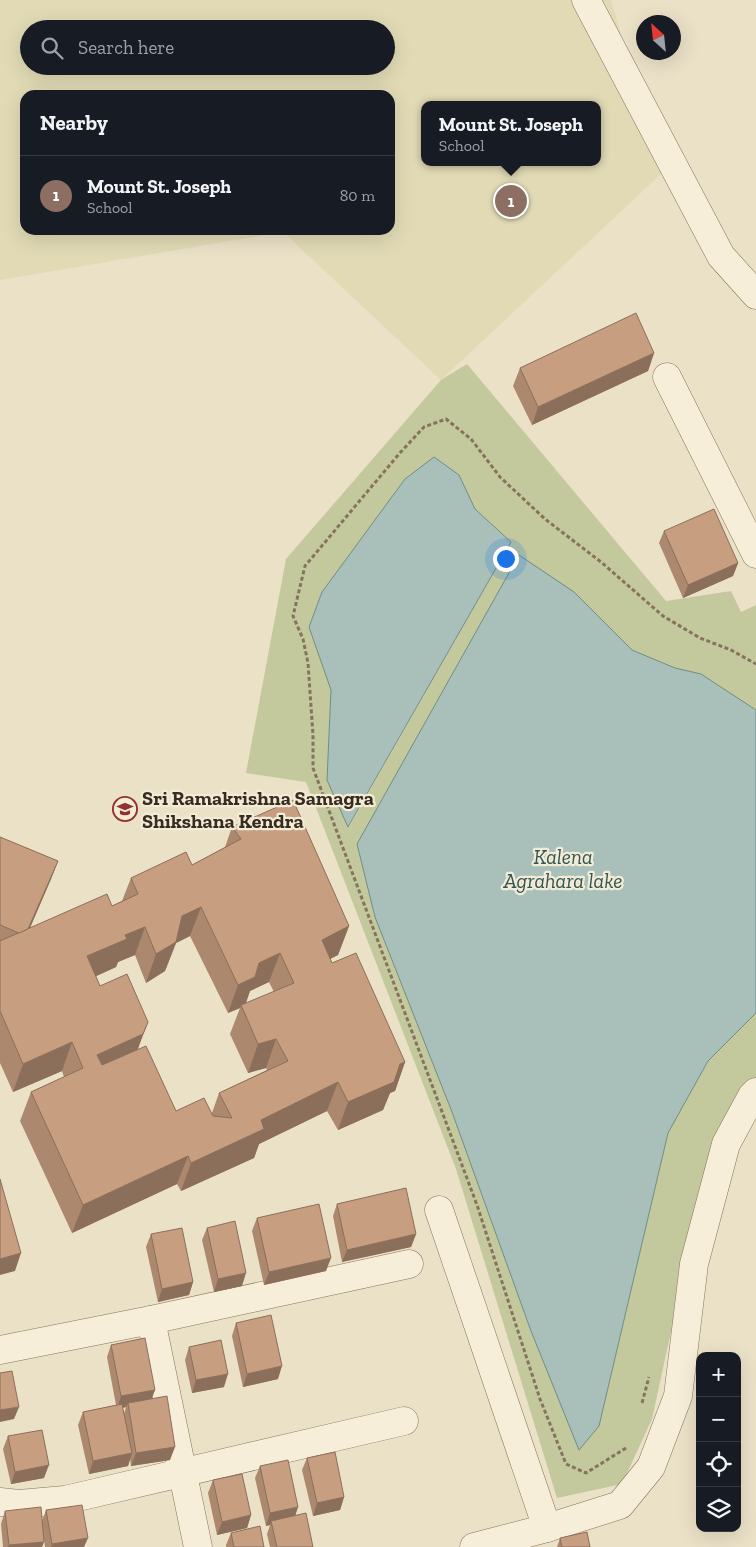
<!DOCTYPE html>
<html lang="en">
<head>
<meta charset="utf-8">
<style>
  :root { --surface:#171b24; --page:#242831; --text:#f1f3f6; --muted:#9ea1a6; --line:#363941; --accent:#c69c9e }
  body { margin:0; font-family:"Zilla Slab",serif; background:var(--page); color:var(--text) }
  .controls { position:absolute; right:15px; bottom:15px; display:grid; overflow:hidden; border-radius:10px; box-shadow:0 5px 20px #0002 }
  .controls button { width:45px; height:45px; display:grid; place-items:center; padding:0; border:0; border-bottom:1px solid var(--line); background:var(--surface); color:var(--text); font:25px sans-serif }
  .compass { position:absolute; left:636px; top:15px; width:45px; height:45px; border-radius:50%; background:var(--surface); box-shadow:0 5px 20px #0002; rotate:333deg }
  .you { position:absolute; left:505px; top:558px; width:18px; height:18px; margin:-12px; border:4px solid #fff; border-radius:50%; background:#1a73e8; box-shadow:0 0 0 8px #1a73e833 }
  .badge { display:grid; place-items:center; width:32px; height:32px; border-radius:50%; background:var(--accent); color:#fff; font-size:16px; font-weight:700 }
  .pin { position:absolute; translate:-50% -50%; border:2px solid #fff; box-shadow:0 1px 5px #0006 }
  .popup { position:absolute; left:421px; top:101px; width:180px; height:65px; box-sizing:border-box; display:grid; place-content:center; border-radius:10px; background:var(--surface); filter:drop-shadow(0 1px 4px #0005); font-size:16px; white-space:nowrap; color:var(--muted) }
  .popup b { font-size:19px; color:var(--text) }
  .popup::after { content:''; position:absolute; left:50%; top:100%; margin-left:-10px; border:10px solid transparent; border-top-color:var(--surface) }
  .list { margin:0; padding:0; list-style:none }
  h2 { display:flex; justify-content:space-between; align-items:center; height:65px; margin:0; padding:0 20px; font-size:21px }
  h2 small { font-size:16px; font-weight:400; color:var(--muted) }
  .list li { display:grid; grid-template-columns:32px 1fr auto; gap:15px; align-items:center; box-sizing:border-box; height:80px; padding:0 20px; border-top:1px solid var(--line) }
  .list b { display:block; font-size:19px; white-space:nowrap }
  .list p { margin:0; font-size:16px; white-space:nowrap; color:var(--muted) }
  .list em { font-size:16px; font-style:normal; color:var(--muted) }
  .icon { flex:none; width:28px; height:28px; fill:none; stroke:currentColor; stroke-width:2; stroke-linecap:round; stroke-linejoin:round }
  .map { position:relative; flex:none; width:756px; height:1547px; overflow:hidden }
  .search { position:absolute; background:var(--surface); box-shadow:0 5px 20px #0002; left:20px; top:20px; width:375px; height:55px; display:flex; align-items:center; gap:12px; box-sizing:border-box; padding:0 18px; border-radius:28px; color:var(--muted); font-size:19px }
  .panel { position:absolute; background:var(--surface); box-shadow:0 5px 20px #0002; left:20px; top:90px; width:375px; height:145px; border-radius:15px }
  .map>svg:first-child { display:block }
  .farmland { fill:#e1dab5; fill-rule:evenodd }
  .green { fill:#c3c99c; fill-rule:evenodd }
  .water { fill:#a8c0b9; stroke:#6f8d86 }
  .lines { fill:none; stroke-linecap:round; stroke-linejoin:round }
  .minor-casing { stroke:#86735e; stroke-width:29 }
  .path { stroke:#86735e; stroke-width:3; stroke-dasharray:4 2.5; stroke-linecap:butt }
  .minor { stroke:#f7eeda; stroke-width:28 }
  .wall { fill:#ab886e; fill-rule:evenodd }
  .shaded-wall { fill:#8b6f5a }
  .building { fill:#c79e80; stroke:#8b6f5a; fill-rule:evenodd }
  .labels { text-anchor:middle; stroke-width:4.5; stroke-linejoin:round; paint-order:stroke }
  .poi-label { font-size:20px; font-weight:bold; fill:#372c20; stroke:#f3ebd6; text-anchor:start }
  .water-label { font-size:21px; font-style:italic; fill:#315654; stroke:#f3ebd6 }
</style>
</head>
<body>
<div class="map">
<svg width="756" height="1547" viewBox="0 0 756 1547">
  <rect width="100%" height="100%" fill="#ebe1c7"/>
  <path class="farmland" d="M0 0H611L662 173 441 380 283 232 0 280ZM29 29H386V66H29ZM25 95H390V230H25ZM425 105H597V162H425Z"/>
  <path class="green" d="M467 364 666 601 731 591 741 612 756 605V710L701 674 675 668 632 650 574 592 357 844 375 917 452 1112 531 1331 579 1449 599 1426 668 1133 708 1061 756 1013V1082L711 1147 652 1419 622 1484 557 1498 456 1169 306 782 246 773 286 559 441 380ZM459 475 475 509 511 542 349 827 327 780 331 690 309 627 322 592Z"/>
  <g class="water">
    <polygon points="434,457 459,475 475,509 511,542 348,827 327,780 331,690 309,627 322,592 405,479"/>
    <polygon points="519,555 574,592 632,650 675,668 701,674 756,710 756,1013 708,1061 668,1133 599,1426 579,1450 531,1331 452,1112 375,917 357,844"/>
  </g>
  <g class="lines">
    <defs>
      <g id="minor">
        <polyline points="586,0 721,256 756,295"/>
        <polyline points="667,377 756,554"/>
        <polyline points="439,1210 547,1528"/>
        <polyline points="151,1320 198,1547"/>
        <polyline points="0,1350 151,1320 409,1264"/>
        <polyline points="0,1502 19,1504 65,1500 404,1421"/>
        <polyline points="474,1547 547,1528 620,1505 651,1467 678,1396 694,1264 726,1144 752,1096 756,1092"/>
      </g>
    </defs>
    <use href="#minor" class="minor-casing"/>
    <g class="path">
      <polyline points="642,1403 649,1377"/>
      <polyline points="626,1448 586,1473 566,1464 540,1399 477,1205 313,768 313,735 308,663 303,639 293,616 305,566 399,454 424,427 446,419 471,439 500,477 545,519 601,562 663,616 700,638 731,650 756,664"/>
    </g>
    <use href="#minor" class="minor"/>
  </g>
  <g class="wall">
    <polygon points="654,353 648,371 532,425 513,386 520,368"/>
    <polygon points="664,531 738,563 733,576 683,598 659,543"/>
    <path d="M232 827 349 926 338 955 330 959 332 963 405 1062 395 1091 390 1093 383 1110 338 1130 327 1111 259 1144 254 1158 181 1191 177 1184 72 1233 20 1121 31 1092 64 1077 62 1071 13 1092 0 1063V837L58 861 51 879 30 928 112 906 122 901 131 878 192 865 225 847ZM190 936 228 1013 240 1008 230 1034 248 1073 266 1068 267 1070 219 1093 212 1113 176 1111 100 986 96 976 116 967 118 962 135 955 146 983 165 971 176 943ZM269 982 274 992 245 1004 250 991Z"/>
    <polygon points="337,1204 416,1234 411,1247 342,1262 333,1216"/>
    <polygon points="257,1218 326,1271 264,1285 252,1231"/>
    <polygon points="207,1228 242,1286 214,1292 202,1240"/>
    <polygon points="151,1234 193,1282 189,1295 158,1302 146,1247"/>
    <polygon points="236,1323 278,1379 243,1387 232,1336"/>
    <path d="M111 1345 155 1390 151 1399 170 1460 131 1466 130 1459 128 1466 89 1474 78 1425 83 1412 116 1405 107 1357ZM126 1407 124 1414 122 1408Z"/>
    <polygon points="189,1347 224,1387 192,1393 185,1360"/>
    <polygon points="8,1436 44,1478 11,1484 3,1449"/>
    <polygon points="307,1458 344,1497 340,1510 313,1516 302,1470"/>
    <polygon points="260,1466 295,1516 313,1547 270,1547 267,1534 270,1525 266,1526 255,1478"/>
    <polygon points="213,1480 251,1515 247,1528 217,1535 208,1493"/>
    <polygon points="46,1510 84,1547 45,1547 43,1532 42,1547 3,1547 1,1524 5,1511 42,1521"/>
    <polygon points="231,1533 264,1547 226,1547 226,1545"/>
    <polygon points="560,1538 590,1547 557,1547"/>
  </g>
  <g class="shaded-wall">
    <polygon points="654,353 648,371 532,425 538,407"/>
    <polygon points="738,563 733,576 683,598 688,585"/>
    <polygon points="58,861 51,879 19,953 25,935"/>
    <polygon points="201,907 190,936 176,943 165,971 146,983 156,954 182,916"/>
    <polygon points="349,926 338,955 312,968 322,940"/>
    <polygon points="145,927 135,955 118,962 116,967 77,985 87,956 125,935"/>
    <polygon points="280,953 269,982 250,991 245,1006 241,1005 240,1008 228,1013 238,985 259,963"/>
    <polygon points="148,1022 133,1062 87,1083 97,1055"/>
    <polygon points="276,1039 266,1068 248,1073 258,1044"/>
    <polygon points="72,1042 62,1071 13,1092 23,1064"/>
    <polygon points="405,1062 395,1091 390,1093 383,1110 338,1130 348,1102 400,1064"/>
    <polygon points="338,1082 327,1111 259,1144 254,1158 181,1191 191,1163 261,1120"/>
    <polygon points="188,1156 177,1184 72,1233 83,1205"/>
    <polygon points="416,1234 411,1247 342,1262 347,1250"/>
    <polygon points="21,1253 15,1271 0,1275 0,1259"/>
    <polygon points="331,1258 326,1271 264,1285 269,1272"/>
    <polygon points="246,1273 242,1286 214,1292 218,1279"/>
    <polygon points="193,1282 189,1295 158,1302 162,1289"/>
    <polygon points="282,1366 278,1379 243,1387 247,1374"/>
    <polygon points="228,1374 224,1387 192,1393 196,1380"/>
    <polygon points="155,1390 150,1403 128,1403 126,1407 117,1409 121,1396"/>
    <polygon points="19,1407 14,1419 0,1422 0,1410"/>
    <polygon points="175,1447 170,1460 131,1466 136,1453"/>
    <polygon points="132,1453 128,1466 89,1474 93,1461"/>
    <polygon points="49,1465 44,1478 11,1484 15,1472"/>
    <polygon points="344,1497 340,1510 313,1516 317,1503"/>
    <polygon points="298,1507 294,1520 271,1521 270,1525 266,1526 270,1513"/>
    <polygon points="251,1515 247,1528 217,1535 222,1522"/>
    <polygon points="88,1538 84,1547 51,1547 52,1544"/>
    <polygon points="44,1542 42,1547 8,1547 9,1545"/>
  </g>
  <g class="building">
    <polygon points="636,313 654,353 538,407 520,368"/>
    <polygon points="714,509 738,563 688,585 664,531"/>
    <path d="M293 800 349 926 322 940 332 963 356 953 405 1062 400 1064 394 1082 348 1102 338 1082 261 1120 264 1129 191 1163 188 1156 83 1205 31 1092 83 1068 72 1042 23 1064 0 1011V941L107 894 112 906 138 894 131 878 186 852 192 865 241 839 232 827ZM201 907 238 985 255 977 259 963 280 953 294 983 241 1005 258 1044 276 1039 288 1061 219 1093 232 1118 213 1116 204 1098 176 1111 146 1046 102 1065 97 1055 143 1034 148 1022 127 974 100 986 87 956 127 939 125 935 145 927 156 954 176 942 182 916Z"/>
    <polygon points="0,837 58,861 28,929 19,933 0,925"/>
    <polygon points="0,1179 21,1253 0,1259"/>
    <polygon points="406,1188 416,1234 347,1250 337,1204"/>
    <polygon points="319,1204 331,1258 269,1272 257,1218"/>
    <polygon points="235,1221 246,1273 218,1279 207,1228"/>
    <polygon points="182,1228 193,1282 162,1289 151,1234"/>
    <polygon points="271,1315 282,1366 247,1374 236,1323"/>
    <polygon points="145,1338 155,1390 121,1396 111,1345"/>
    <polygon points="221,1340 228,1374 196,1380 189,1347"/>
    <polygon points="12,1371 19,1407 0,1410 0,1373"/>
    <polygon points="167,1396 175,1447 136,1453 128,1403"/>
    <polygon points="122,1404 132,1453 93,1461 83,1412"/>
    <polygon points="42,1430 49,1465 15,1472 8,1436"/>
    <polygon points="335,1452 344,1497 317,1503 307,1458"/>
    <polygon points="288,1460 298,1507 270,1513 260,1466"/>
    <polygon points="242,1474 251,1515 222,1522 213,1480"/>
    <polygon points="82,1505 88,1538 52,1544 46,1510"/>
    <polygon points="41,1507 44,1542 9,1545 5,1511"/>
    <polygon points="306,1513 313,1547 277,1547 271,1521"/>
    <polygon points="260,1526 264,1547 234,1547 231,1533"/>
    <polygon points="587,1532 590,1547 562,1547 560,1538"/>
  </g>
  <defs>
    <symbol id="school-ring" viewBox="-11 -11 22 22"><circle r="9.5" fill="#f3ebd6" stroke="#913232" stroke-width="1.5"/><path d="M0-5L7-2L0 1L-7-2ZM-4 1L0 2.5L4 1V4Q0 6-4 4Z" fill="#913232"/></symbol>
  </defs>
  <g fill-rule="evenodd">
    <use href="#school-ring" x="111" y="795" width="28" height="28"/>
  </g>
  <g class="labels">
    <g class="poi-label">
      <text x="142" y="805">Sri Ramakrishna Samagra<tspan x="142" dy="23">Shikshana Kendra</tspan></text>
    </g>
    <g class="water-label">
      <text x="563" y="864">Kalena<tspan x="563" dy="24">Agrahara lake</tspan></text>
    </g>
  </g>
</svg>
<div class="controls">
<button>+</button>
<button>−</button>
<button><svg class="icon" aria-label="locate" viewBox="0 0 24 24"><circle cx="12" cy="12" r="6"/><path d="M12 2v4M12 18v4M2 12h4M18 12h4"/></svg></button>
<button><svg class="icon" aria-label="layers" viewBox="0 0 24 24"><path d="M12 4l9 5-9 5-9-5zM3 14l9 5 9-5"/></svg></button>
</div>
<svg class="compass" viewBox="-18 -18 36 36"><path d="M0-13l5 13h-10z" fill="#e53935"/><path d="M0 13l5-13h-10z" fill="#9ea1a6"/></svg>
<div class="you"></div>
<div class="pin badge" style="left:511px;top:201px;background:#8d6e63">1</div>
<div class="popup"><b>Mount St. Joseph</b>School</div>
<div class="search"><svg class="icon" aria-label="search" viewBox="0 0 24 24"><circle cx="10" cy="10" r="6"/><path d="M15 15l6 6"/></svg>Search here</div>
<section class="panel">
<h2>Nearby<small></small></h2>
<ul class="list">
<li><span class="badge" style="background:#8d6e63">1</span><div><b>Mount St. Joseph</b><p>School</p></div><em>80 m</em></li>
</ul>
</section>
</div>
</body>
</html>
